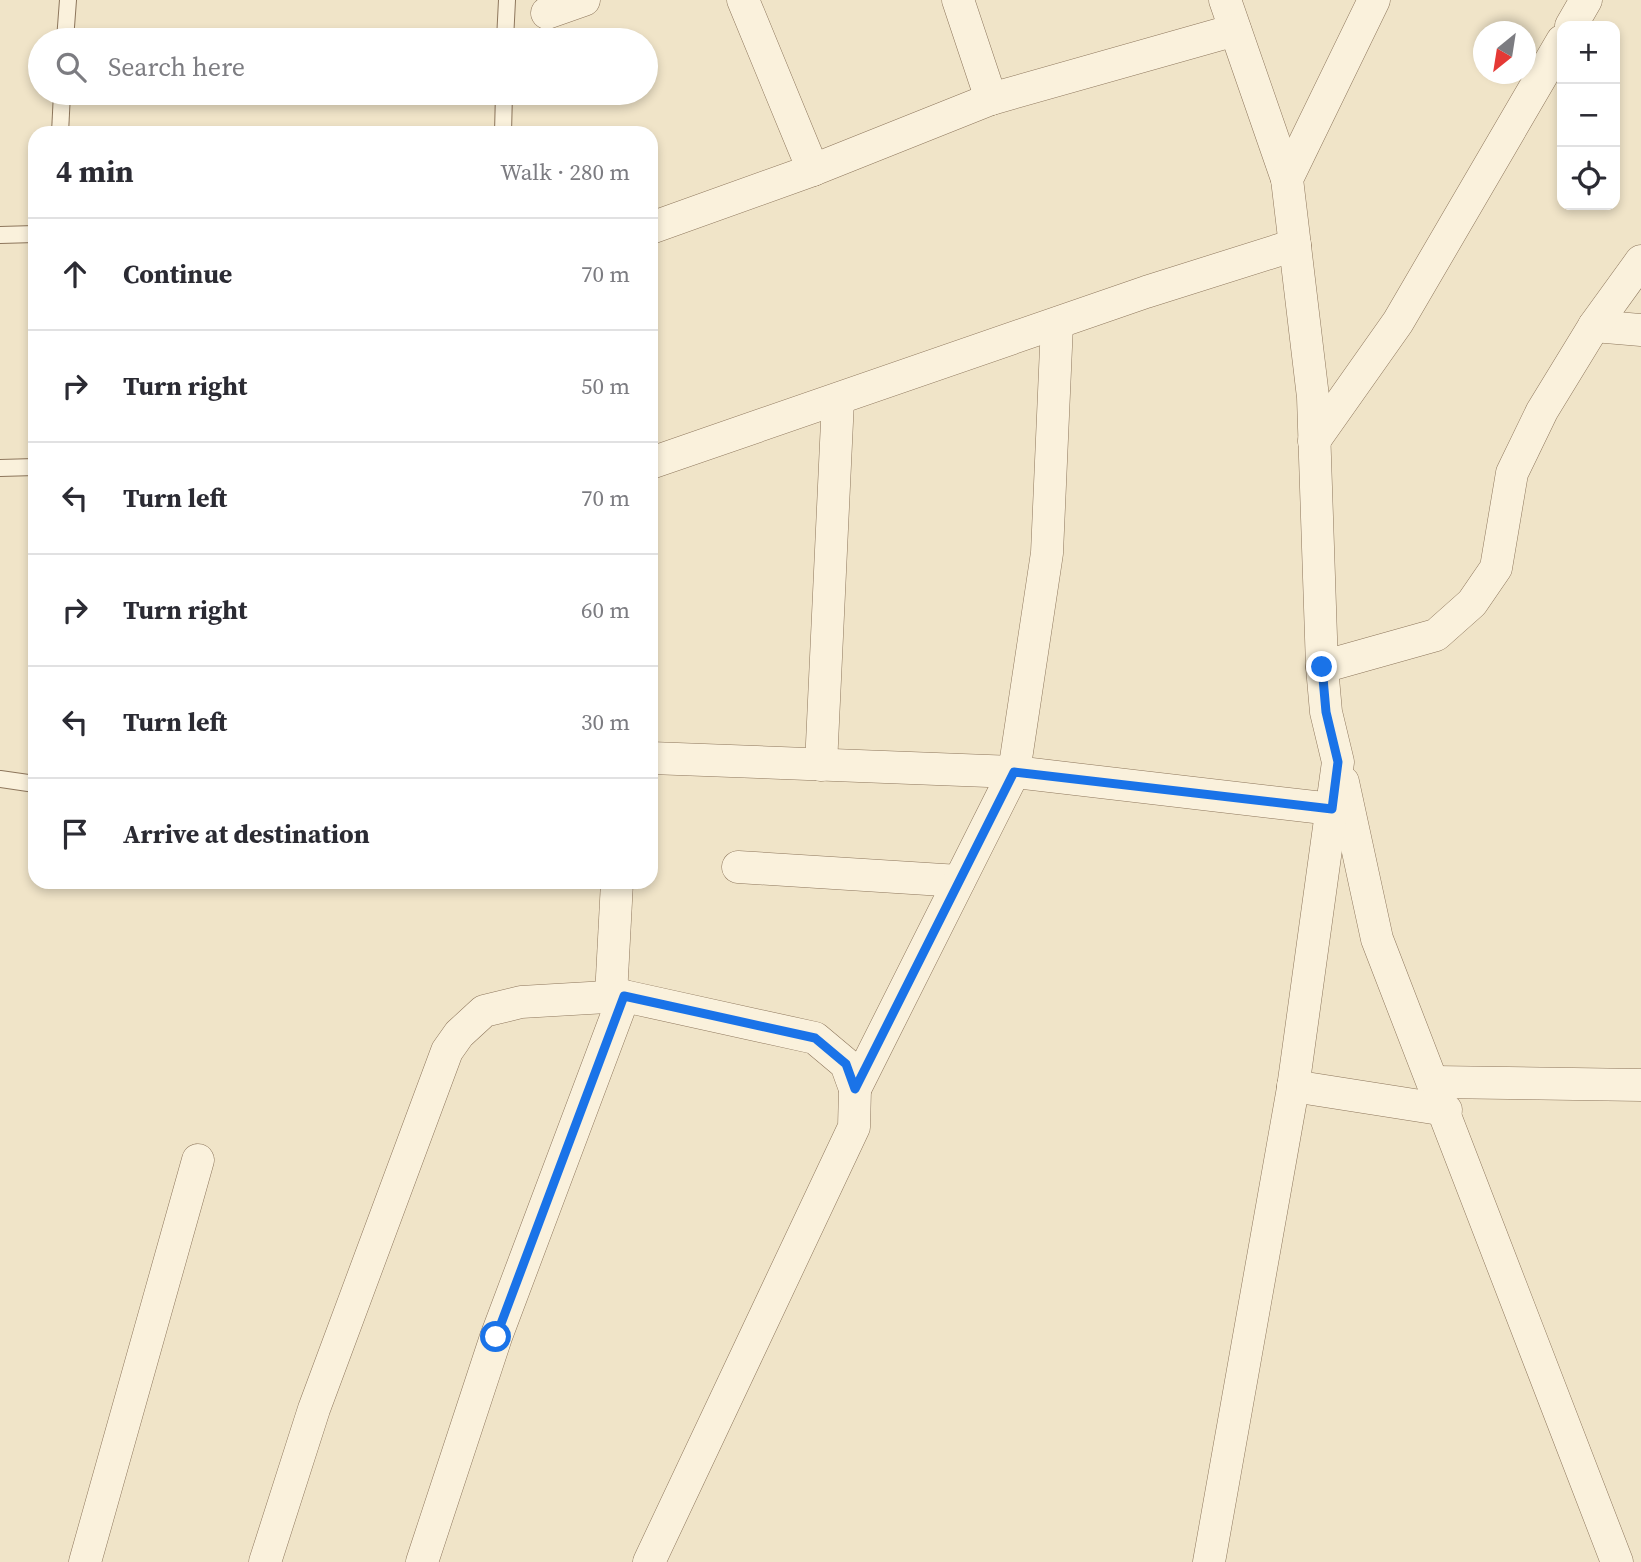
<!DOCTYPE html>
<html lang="en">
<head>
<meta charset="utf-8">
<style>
  :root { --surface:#fff; --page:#f7f7f7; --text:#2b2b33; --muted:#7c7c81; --line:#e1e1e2 }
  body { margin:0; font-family:"Source Serif 4",serif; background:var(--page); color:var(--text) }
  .controls { position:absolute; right:21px; top:21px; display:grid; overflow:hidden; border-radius:14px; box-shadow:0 4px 10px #0003 }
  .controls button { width:63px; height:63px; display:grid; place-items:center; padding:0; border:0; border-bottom:2px solid var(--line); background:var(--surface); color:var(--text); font:35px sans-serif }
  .compass { position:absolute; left:1473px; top:21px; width:63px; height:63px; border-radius:50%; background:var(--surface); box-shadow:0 4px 10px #0003; rotate:210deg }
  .stop { position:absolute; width:21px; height:21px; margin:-16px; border:5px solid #1a73e8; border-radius:50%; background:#fff }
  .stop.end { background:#1a73e8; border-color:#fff; box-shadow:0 2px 7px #0008 }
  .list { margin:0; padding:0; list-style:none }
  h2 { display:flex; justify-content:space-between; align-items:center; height:91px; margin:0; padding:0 28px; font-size:30px }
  h2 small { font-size:23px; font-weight:400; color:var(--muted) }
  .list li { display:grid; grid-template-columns:46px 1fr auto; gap:21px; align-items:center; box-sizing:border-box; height:112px; padding:0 28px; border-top:2px solid var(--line) }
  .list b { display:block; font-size:26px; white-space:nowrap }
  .list em { font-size:23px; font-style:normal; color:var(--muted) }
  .icon { flex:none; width:38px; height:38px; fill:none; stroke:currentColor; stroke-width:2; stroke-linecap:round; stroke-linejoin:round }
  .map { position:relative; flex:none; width:1641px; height:1562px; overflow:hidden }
  .search { position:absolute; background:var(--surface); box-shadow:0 4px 10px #0003; left:28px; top:28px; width:630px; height:77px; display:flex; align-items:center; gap:18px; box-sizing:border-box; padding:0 24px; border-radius:38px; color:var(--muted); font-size:26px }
  .panel { position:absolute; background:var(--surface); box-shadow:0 4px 10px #0003; left:28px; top:126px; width:630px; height:763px; border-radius:21px }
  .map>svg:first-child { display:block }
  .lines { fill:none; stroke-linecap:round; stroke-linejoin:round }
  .lane-casing { stroke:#8d765c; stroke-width:18 }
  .street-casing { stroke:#8d765c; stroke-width:33 }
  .lane { stroke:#faf1dc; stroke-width:16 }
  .street { stroke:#faf1dc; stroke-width:32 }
  .route { stroke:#1a73e8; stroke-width:9 }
</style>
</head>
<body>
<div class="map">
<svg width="1641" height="1562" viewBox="0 0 1641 1562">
  <rect width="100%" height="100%" fill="#f0e4c8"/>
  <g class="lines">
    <defs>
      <g id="lane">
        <polyline points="65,40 68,0"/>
        <polyline points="505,40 507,0"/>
        <polyline points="60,133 62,93"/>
        <polyline points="503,133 504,93"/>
        <polyline points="0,235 35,234"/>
        <polyline points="0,468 35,467"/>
        <polyline points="0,779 35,784"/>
      </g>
      <g id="street">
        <polyline points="743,0 813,170"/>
        <polyline points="958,0 991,99"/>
        <polyline points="1225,0 1287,179"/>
        <polyline points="547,13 584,0"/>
        <polyline points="1571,26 1586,0"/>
        <polyline points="651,228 813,170 991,99 1235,30"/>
        <polyline points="1594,326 1641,330"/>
        <polyline points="1314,441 1398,322 1562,41"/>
        <polyline points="651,463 1146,292 1295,245"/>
        <polyline points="1322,667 1436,635 1472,603 1496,568 1512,473 1542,411 1594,326 1641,261"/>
        <polyline points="651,758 1014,772 1332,809"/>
        <polyline points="821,765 838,400"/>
        <polyline points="1343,782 1377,939 1617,1562"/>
        <polyline points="738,867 959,881"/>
        <polyline points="611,996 617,882"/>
        <polyline points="1435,1082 1641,1085"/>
        <polyline points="1293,1086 1446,1110"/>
        <polyline points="855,1089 1014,772 1047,553 1057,324"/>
        <polyline points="85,1562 198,1160"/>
        <polyline points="265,1562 314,1409 447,1051 459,1034 484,1011 521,1002 624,996 815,1038 846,1064 855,1089 854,1127 649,1562"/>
        <polyline points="422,1562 496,1337 624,996"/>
        <polyline points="1209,1562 1293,1088 1338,762 1326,712 1322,667 1313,397 1287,179 1374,0"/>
      </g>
    </defs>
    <use href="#lane" class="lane-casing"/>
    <use href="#street" class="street-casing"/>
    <use href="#lane" class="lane"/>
    <use href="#street" class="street"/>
  </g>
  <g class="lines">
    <polyline class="route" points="496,1337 624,996 815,1038 846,1064 855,1089 1014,772 1332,809 1338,762 1326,712 1322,667"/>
  </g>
</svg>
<div class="controls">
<button>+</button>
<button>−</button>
<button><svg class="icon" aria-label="locate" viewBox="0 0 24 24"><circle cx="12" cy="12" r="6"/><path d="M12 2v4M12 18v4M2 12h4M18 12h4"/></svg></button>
</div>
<svg class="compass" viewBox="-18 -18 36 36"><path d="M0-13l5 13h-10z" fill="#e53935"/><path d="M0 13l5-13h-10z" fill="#7c7c81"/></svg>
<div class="stop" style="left:496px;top:1337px"></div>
<div class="stop end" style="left:1322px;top:667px"></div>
<div class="search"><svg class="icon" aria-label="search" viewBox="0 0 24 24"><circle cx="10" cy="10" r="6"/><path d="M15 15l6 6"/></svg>Search here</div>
<section class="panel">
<h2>4 min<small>Walk · 280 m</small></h2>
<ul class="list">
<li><svg class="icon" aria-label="ahead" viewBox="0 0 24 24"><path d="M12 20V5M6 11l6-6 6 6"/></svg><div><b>Continue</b></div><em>70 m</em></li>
<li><svg class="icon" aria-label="right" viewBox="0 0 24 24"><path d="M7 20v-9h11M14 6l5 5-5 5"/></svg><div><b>Turn right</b></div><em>50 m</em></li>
<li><svg class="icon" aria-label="left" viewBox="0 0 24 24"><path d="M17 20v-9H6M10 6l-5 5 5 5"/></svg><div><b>Turn left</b></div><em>70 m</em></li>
<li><svg class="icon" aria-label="right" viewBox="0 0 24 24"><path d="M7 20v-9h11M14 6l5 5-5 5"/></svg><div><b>Turn right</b></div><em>60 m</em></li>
<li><svg class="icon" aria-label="left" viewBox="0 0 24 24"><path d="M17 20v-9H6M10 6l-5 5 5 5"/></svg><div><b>Turn left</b></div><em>30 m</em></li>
<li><svg class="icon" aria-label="arrive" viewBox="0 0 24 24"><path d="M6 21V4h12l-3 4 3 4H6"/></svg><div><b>Arrive at destination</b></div></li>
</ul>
</section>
</div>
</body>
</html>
